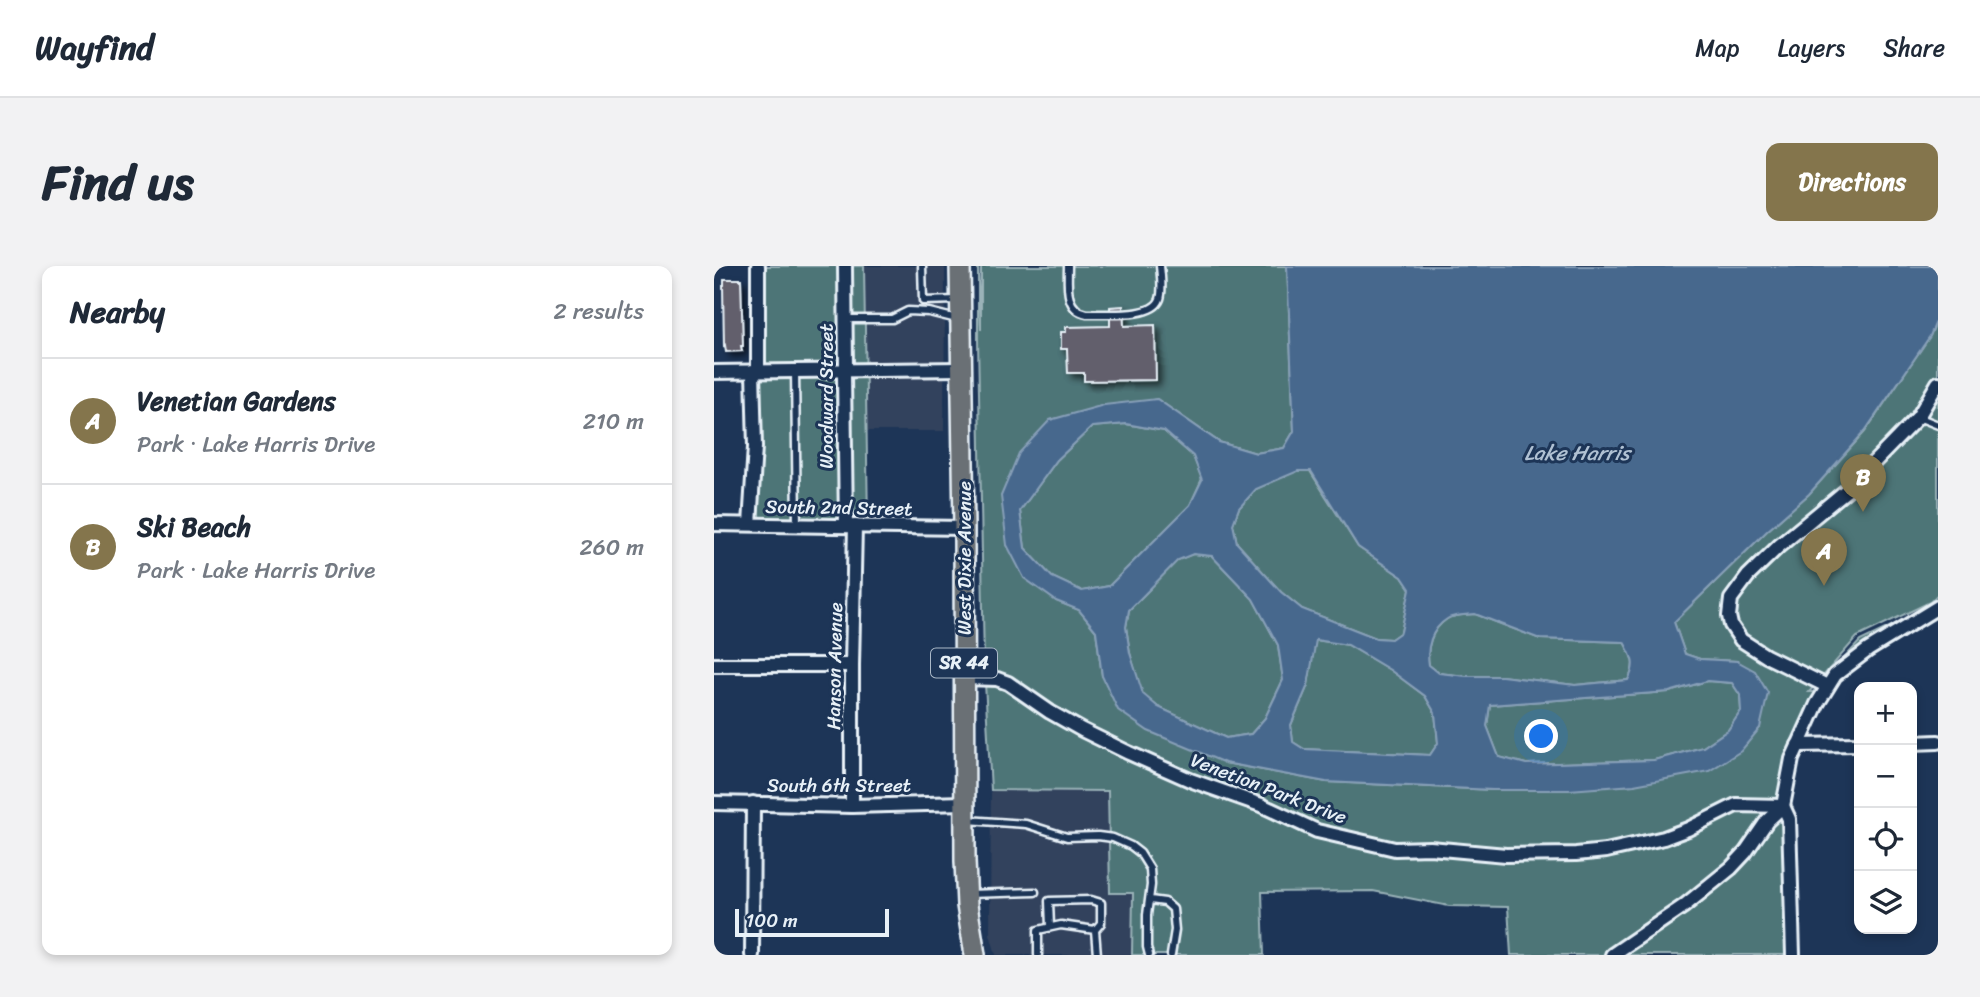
<!DOCTYPE html>
<html lang="en">
<head>
<meta charset="utf-8">
<style>
  :root { --surface:#fff; --page:#f2f2f3; --text:#1f2937; --muted:#747a83; --line:#e0e1e3; --accent:#84754c }
  body { margin:0; font-family:Sriracha,sans-serif; background:var(--page); color:var(--text) }
  .controls { position:absolute; right:21px; bottom:21px; display:grid; overflow:hidden; border-radius:14px; box-shadow:0 4px 10px #0003 }
  .controls button { width:63px; height:63px; display:grid; place-items:center; padding:0; border:0; border-bottom:2px solid var(--line); background:var(--surface); color:var(--text); font:35px sans-serif }
  .scale { position:absolute; left:21px; bottom:18px; width:154px; box-sizing:border-box; padding-left:7px; border:4px solid #e8f1f8; border-top:0; font-size:19px; line-height:24px; white-space:nowrap; color:#e8f1f8; -webkit-text-stroke:5px #1d3557; paint-order:stroke }
  .you { position:absolute; left:828px; top:471px; width:24px; height:24px; margin:-18px; border:5px solid #fff; border-radius:50%; background:#1a73e8; box-shadow:0 0 0 10px #1a73e833 }
  .badge { display:grid; place-items:center; width:46px; height:46px; border-radius:50%; background:var(--accent); color:#fff; font-size:23px; font-weight:700 }
  .pin { position:absolute; translate:-50% -58px; filter:drop-shadow(0 2px 4px #0008) }
  .pin::after { content:''; position:absolute; top:37px; width:24px; height:21px; background:inherit; clip-path:polygon(0 0,100% 0,50% 100%) }
  .list { margin:0; padding:0; list-style:none }
  h2 { display:flex; justify-content:space-between; align-items:center; height:91px; margin:0; padding:0 28px; font-size:30px }
  h2 small { font-size:23px; font-weight:400; color:var(--muted) }
  .list li { display:grid; grid-template-columns:46px 1fr auto; gap:21px; align-items:center; box-sizing:border-box; height:126px; padding:0 28px; border-top:2px solid var(--line) }
  .list b { display:block; font-size:26px; white-space:nowrap }
  .list p { margin:0; font-size:23px; white-space:nowrap; color:var(--muted) }
  .list em { font-size:23px; font-style:normal; color:var(--muted) }
  .icon { flex:none; width:38px; height:38px; fill:none; stroke:currentColor; stroke-width:2; stroke-linecap:round; stroke-linejoin:round }
  .map { position:relative; flex:none; width:1224px; height:689px; overflow:hidden; border-radius:14px }
  header { display:flex; align-items:center; gap:42px; box-sizing:border-box; height:98px; padding:0 35px; background:var(--surface); border-bottom:2px solid var(--line) }
  header strong { font-size:33px }
  nav { display:flex; gap:38px; margin-inline-start:auto; font-size:24px }
  .intro { display:flex; align-items:center; justify-content:space-between; box-sizing:border-box; height:168px; padding:0 42px }
  h1 { margin:0; font-size:49px }
  .button { padding:18px 32px; border-radius:14px; background:var(--accent); color:#fff; font-size:24px; font-weight:700 }
  main { display:flex; gap:42px; padding:0 42px }
  aside { flex:1; background:var(--surface); border-radius:14px; box-shadow:0 4px 10px #0003 }
  .map>svg:first-child { display:block }
  .built { fill:#32425d }
  .green { fill:#4d7477; stroke:#9ab2b8; stroke-width:2 }
  .water { fill:#47688d; stroke:#879fb8; stroke-width:2; fill-rule:evenodd }
  .building { fill:#625f6c; stroke:#e8f1f8; stroke-width:2; filter:url(#shadow) }
  .lines { fill:none; stroke-linecap:round; stroke-linejoin:round }
  .service-casing { stroke:#e8f1f8; stroke-width:11 }
  .minor-casing { stroke:#e8f1f8; stroke-width:18 }
  .primary-casing { stroke:#e8f1f8; stroke-width:24 }
  .service { stroke:#1d3557; stroke-width:6 }
  .minor { stroke:#1d3557; stroke-width:12 }
  .primary { stroke:#6b7074; stroke-width:19 }
  .labels { text-anchor:middle; stroke-width:6; stroke-linejoin:round; paint-order:stroke }
  .shield { fill:#1d3557; stroke:#abb9c8; stroke-width:2 }
  .shield-label { font-size:18px; font-weight:bold; fill:#e8f1f8 }
  .street-label { font-size:19px; fill:#e8f1f8; stroke:#1d3557 }
  .water-label { font-size:21px; font-style:italic; fill:#b0c1d3; stroke:#1d3557 }
</style>
</head>
<body>
<header>
<strong>Wayfind</strong>
<nav><a>Map</a><a>Layers</a><a>Share</a></nav>
</header>
<div class="intro"><h1>Find us</h1><a class="button">Directions</a></div>
<main>
<aside>
<h2>Nearby<small>2 results</small></h2>
<ul class="list">
<li><span class="badge">A</span><div><b>Venetian Gardens</b><p>Park · Lake Harris Drive</p></div><em>210 m</em></li>
<li><span class="badge">B</span><div><b>Ski Beach</b><p>Park · Lake Harris Drive</p></div><em>260 m</em></li>
</ul>
</aside>
<div class="map">
<svg width="1224" height="689" viewBox="0 0 1224 689">
  <defs>
    <filter id="shadow"><feDropShadow dx="4.5" dy="4.5" stdDeviation="3.5" flood-color="#0009"/></filter>
  </defs>
  <rect width="100%" height="100%" fill="#1d3557"/>
  <filter id="ink" filterUnits="userSpaceOnUse"><feTurbulence type="fractalNoise" baseFrequency=".0143" numOctaves="2"/><feDisplacementMap in="SourceGraphic" scale="14" xChannelSelector="R" yChannelSelector="G"/><feConvolveMatrix kernelMatrix="1 2 1 2 8 2 1 2 1" color-interpolation-filters="sRGB"/></filter>
  <g filter="url(#ink)">
    <g class="built">
      <polygon points="150,0 231,0 230,165 152,165"/>
      <polygon points="277,524 394,524 396,626 419,627 418,689 282,689 276,668"/>
    </g>
    <g class="green">
      <polygon points="36,0 150,0 154,257 37,259"/>
      <polygon points="264,0 267,64 267,0 573,0 580,165 570,182 542,187 505,176 443,133 336,154 293,279 342,335 365,344 382,365 388,410 511,497 612,516 779,524 920,519 1046,462 1023,395 986,393 971,388 960,356 1053,265 1095,228 1151,166 1216,70 1224,51 1224,328 1216,336 1143,371 1095,426 1099,426 1146,375 1213,343 1119,415 1098,448 1072,535 1078,689 797,689 794,641 735,640 659,625 548,626 550,689 418,689 419,627 396,627 394,525 277,524 270,399 264,73"/>
      <polygon points="412,158 450,165 479,190 488,213 476,239 395,320 368,325 338,311 311,282 306,245 343,194 378,161"/>
      <polygon points="584,204 596,205 644,281 688,311 696,323 687,366 677,373 662,372 588,343 567,326 523,277 519,258 525,242 542,223"/>
      <polygon points="479,288 498,290 539,333 564,379 569,414 551,452 537,468 512,472 444,441 428,428 416,387 412,361 415,344 464,294"/>
      <path d="M761 348 826 373 910 376C918 391 923 398 914 414L861 419 788 410H752L725 407 715 399C712 382 717 364 733 353 739 349 752 349 761 348Z"/>
      <polygon points="601,374 634,379 676,404 711,430 721,447 724,477 716,489 590,483 579,476 577,459 594,419"/>
      <polygon points="993,415 1018,417 1026,429 1027,445 1014,464 989,481 940,494 812,498 785,491 773,460 776,439 955,426"/>
    </g>
    <path class="water" d="M573 0H1224V51L1216 70 1151 165 1095 228 1053 265 960 356 971 388 986 393 1023 395 1041 405 1054 427 1046 462 1027 485 995 505 920 519 855 524H779L612 516 511 497 434 465 404 444 388 410 382 365 365 344 342 335 310 312 293 279 287 230 305 187 336 154 390 139 443 133 505 176 542 187 570 182 580 165ZM412 158 450 165 479 190 488 214 476 239 395 320 368 325 338 311 311 282 306 245 343 194 378 161ZM584 205H597L644 281 688 311 696 323 687 366 677 373 662 372 588 343 567 326 523 277 519 258 525 242 542 223ZM479 288 498 290 539 333 564 379 569 414 551 452 537 468 512 472 444 441 429 428 416 387 412 361 415 344 464 294ZM761 348 826 373 910 376C918 391 923 398 914 414L861 419 788 410H752L725 407 715 399C712 382 717 363 733 353 739 349 753 349 761 348ZM602 374 634 379 676 404 711 430 721 447 724 477 716 489 590 483 579 476 577 459 594 419ZM993 415 1018 417 1026 429 1027 445 1014 464 989 481 940 494 812 498 785 491 773 460 776 439 955 426Z"/>
    <g class="building">
      <polygon points="10,13 27,13 29,80 27,80 28,85 12,86 11,79 10,80 9,19 10,19"/>
      <polygon points="409,40 410,60 441,59 442,114 370,115 370,107 354,107 353,83 347,83 347,66 352,66 352,61 396,60 396,41"/>
    </g>
    <g class="lines">
      <defs>
        <g id="service">
          <polyline points="208,0 209,35 244,34"/>
          <path d="M354 0C354 18 350 44 373 48 390 47 439 53 446 33 449 24 447 10 446 0"/>
          <polyline points="132,53 178,53 194,45 215,46 243,53"/>
          <polyline points="81,105 83,259"/>
          <polyline points="1204,151 1224,159"/>
          <polyline points="253,554 312,558 353,571 384,570 399,572 417,580 426,587 436,603 437,619 433,649 433,681 435,689"/>
          <polyline points="254,628 321,626"/>
          <polyline points="436,634 451,636 459,643 461,664 457,689"/>
          <polyline points="336,661 335,635 377,634 387,637 387,657 381,664"/>
          <polyline points="324,689 324,664 347,659 381,664 383,689"/>
        </g>
        <g id="minor">
          <polyline points="44,0 44,105"/>
          <polyline points="131,0 132,104 130,109 132,260"/>
          <polyline points="0,106 247,103"/>
          <polyline points="0,258 250,262"/>
          <polyline points="36,258 41,181 39,105"/>
          <polyline points="0,399 138,399"/>
          <polyline points="250,412 283,413 294,417 336,446 368,464 415,487 476,514 547,539 603,565 681,583 716,582 792,589 862,588 892,585 950,572 974,563 1022,539 1069,540 1075,553 1079,689"/>
          <polyline points="1113,420 1052,390 1027,374 1017,359 1015,350 1017,333 1034,310 1065,280 1134,223 1204,151 1224,117"/>
          <polyline points="1198,477 1224,476"/>
          <polyline points="1084,479 1145,478"/>
          <polyline points="0,537 138,540 250,537"/>
          <polyline points="138,540 138,399 141,260"/>
          <polyline points="38,689 39,537"/>
          <polyline points="898,689 970,640 1017,602 1031,587 1053,555 1069,540 1078,493 1103,438 1121,409 1154,384 1224,341"/>
        </g>
        <polyline id="primary" points="246,0 250,262 251,595 253,639 261,689"/>
      </defs>
      <use href="#service" class="service-casing"/>
      <use href="#minor" class="minor-casing"/>
      <use href="#primary" class="primary-casing"/>
      <use href="#service" class="service"/>
      <use href="#minor" class="minor"/>
      <use href="#primary" class="primary"/>
    </g>
  </g>
  <g class="labels">
    <rect class="shield" x="217" y="382.5" width="66" height="29" rx="5"/>
    <g class="shield-label">
      <text x="250" y="403">SR 44</text>
    </g>
    <g class="street-label">
      <text transform="translate(112 130) rotate(-90)" y="7">Woodward Street</text>
      <text transform="translate(125 241) rotate(1)" y="7">South 2nd Street</text>
      <text transform="translate(250 292) rotate(-90)" y="7">West Dixie Avenue</text>
      <text transform="translate(120 400) rotate(-89)" y="7">Hanson Avenue</text>
      <text x="125" y="526">South 6th Street</text>
      <text transform="translate(555 522) rotate(21)" y="7">Venetion Park Drive</text>
    </g>
    <g class="water-label">
      <text x="863" y="194">Lake Harris</text>
    </g>
  </g>
</svg>
<div class="controls">
<button>+</button>
<button>−</button>
<button><svg class="icon" aria-label="locate" viewBox="0 0 24 24"><circle cx="12" cy="12" r="6"/><path d="M12 2v4M12 18v4M2 12h4M18 12h4"/></svg></button>
<button><svg class="icon" aria-label="layers" viewBox="0 0 24 24"><path d="M12 4l9 5-9 5-9-5zM3 14l9 5 9-5"/></svg></button>
</div>
<div class="scale">100 m</div>
<div class="you"></div>
<div class="pin badge" style="left:1110px;top:320px">A</div>
<div class="pin badge" style="left:1149px;top:246px">B</div>
</div>
</main>
</body>
</html>
